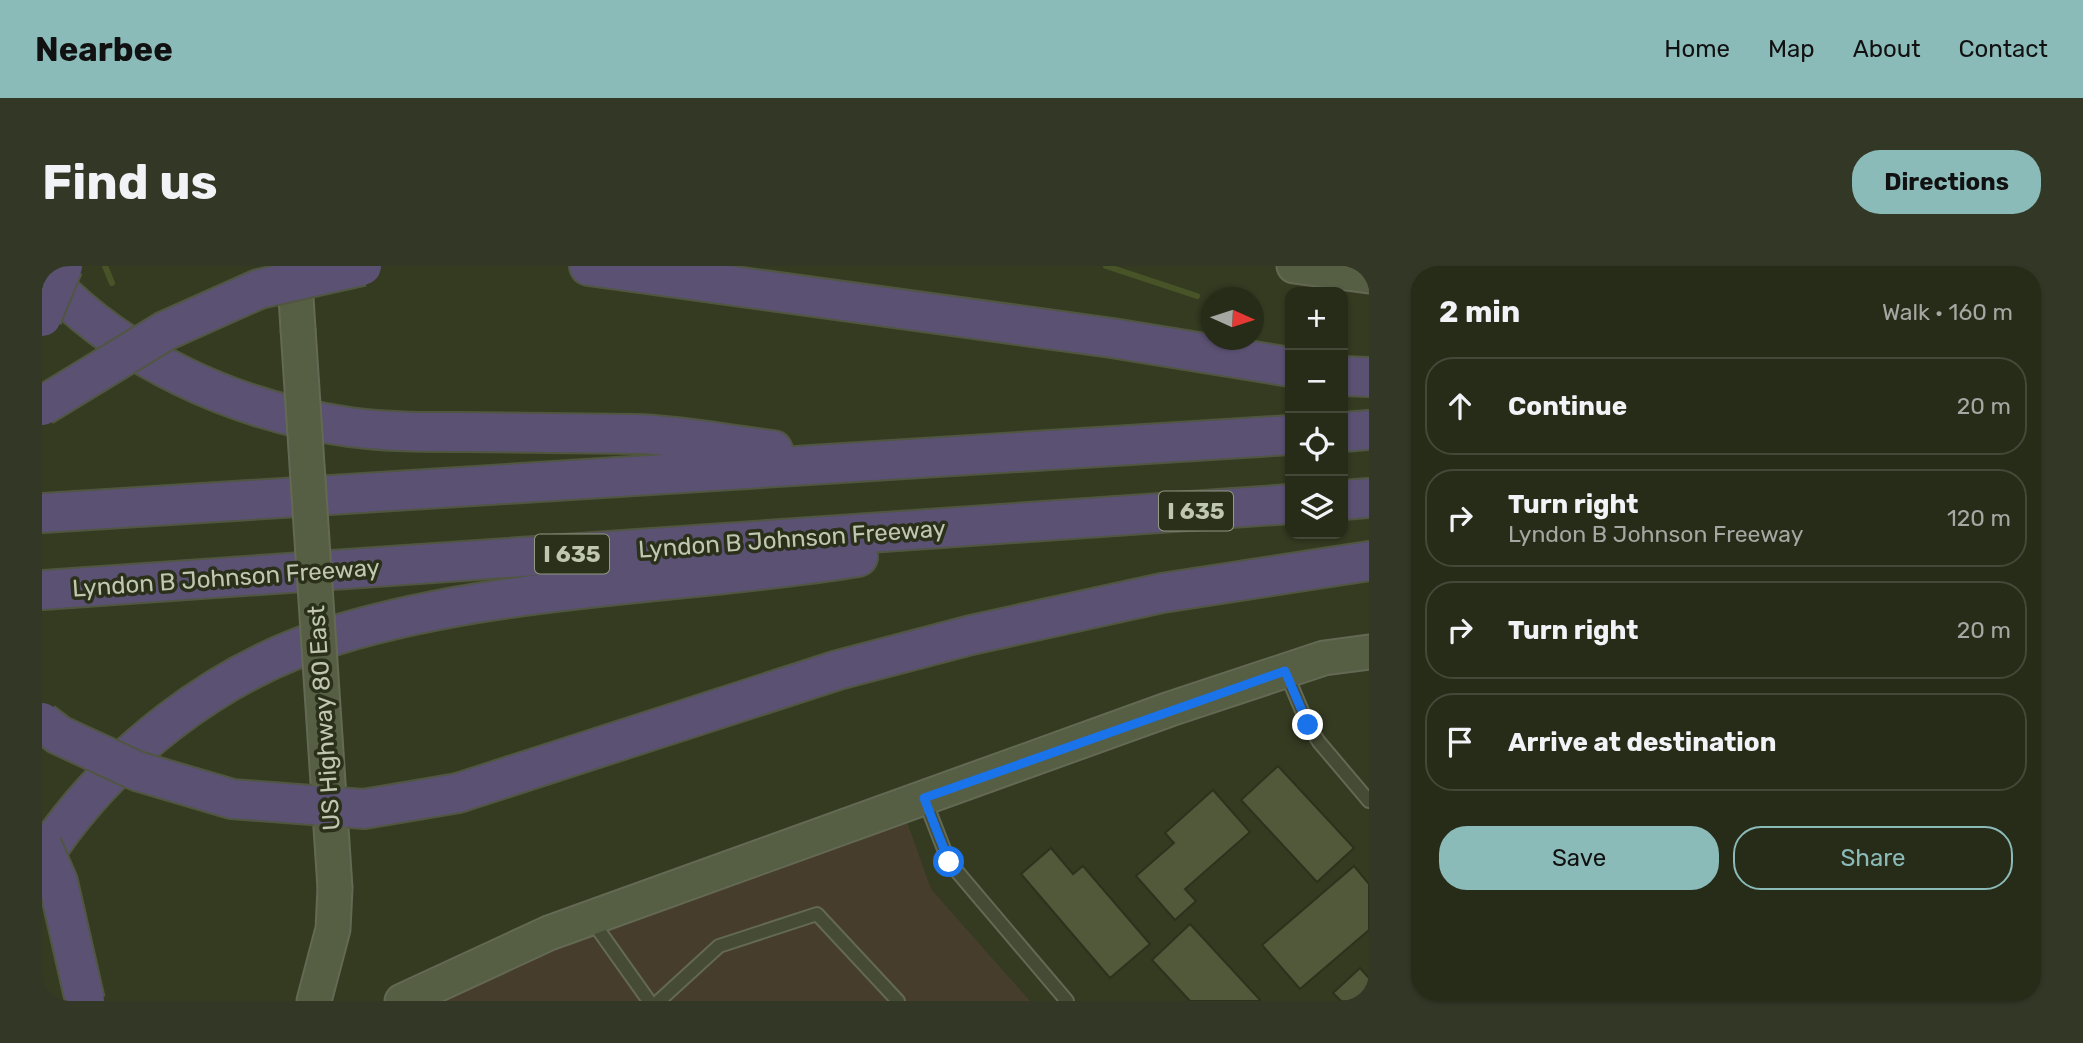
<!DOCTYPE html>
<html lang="en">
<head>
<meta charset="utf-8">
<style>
  :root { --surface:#272c19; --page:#333826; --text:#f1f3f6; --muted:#a4a7a2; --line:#434838; --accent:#8bbbb9 }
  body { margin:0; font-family:Rubik,sans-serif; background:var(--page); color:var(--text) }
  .controls { position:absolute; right:21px; top:21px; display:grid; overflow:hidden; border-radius:14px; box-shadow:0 2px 5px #0004 }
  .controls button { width:63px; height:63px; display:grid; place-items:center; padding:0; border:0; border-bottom:2px solid var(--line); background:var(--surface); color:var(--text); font:35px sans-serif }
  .compass { position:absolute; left:1159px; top:21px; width:63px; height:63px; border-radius:50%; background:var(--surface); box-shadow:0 2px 5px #0004; rotate:93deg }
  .stop { position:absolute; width:21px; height:21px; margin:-16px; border:5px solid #1a73e8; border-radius:50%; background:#fff }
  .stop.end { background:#1a73e8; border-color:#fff; box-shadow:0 2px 7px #0008 }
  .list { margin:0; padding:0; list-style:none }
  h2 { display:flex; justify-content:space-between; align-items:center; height:91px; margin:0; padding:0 28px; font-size:30px }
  h2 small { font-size:23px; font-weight:400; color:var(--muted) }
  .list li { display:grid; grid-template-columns:46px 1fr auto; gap:21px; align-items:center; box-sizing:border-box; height:98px; margin:0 14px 14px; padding:0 14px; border:2px solid var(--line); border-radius:28px }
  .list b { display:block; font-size:26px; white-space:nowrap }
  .list p { margin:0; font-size:23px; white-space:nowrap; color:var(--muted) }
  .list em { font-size:23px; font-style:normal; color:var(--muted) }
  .actions { display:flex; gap:14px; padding:21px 28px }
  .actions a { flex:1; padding:16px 0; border:2px solid var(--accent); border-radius:28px; text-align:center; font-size:24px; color:var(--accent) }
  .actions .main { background:var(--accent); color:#111 }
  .icon { flex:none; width:38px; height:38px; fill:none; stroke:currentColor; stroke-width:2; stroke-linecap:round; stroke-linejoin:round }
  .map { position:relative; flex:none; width:1327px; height:735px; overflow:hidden; border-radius:28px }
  header { display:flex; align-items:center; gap:42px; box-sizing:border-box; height:98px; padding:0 35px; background:var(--accent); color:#111 }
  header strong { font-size:33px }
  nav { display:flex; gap:38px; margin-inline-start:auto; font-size:24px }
  .intro { display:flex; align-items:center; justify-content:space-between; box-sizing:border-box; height:168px; padding:0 42px }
  h1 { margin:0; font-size:49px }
  .button { padding:18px 32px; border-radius:28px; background:var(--accent); color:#111; font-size:24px; font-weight:700 }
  main { display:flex; gap:42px; padding:0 42px }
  aside { flex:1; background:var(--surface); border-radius:28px; box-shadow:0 2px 5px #0004 }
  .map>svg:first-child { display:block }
  .green { fill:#473d2c }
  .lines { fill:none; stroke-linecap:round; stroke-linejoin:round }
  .stream { stroke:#485428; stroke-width:6 }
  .building { fill:#51593a; stroke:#2c321c; stroke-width:2 }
  .lane-casing { stroke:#636953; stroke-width:16 }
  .secondary-casing { stroke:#636953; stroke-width:37 }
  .highway-casing { stroke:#505640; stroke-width:42 }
  .lane { stroke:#454b35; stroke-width:12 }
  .secondary { stroke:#565f43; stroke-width:33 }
  .highway { stroke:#5b5172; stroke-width:38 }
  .secondary-bridge-casing { stroke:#636953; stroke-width:37; stroke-linecap:butt }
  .highway-bridge-casing { stroke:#505640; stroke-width:42; stroke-linecap:butt }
  .secondary-bridge { stroke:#565f43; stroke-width:33 }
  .highway-bridge { stroke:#5b5172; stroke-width:38 }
  .route { stroke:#1a73e8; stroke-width:9 }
  .labels { text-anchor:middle; stroke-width:7; stroke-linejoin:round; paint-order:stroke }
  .shield { fill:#2a301a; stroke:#939a83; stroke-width:2 }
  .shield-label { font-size:23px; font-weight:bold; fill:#c0c7b0 }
  .street-label { font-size:24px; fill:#c0c7b0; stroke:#2a301a }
</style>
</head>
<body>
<header>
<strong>Nearbee</strong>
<nav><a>Home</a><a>Map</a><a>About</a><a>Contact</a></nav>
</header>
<div class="intro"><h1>Find us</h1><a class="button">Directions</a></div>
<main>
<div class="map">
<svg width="1327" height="735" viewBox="0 0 1327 735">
  <rect width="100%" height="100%" fill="#343b21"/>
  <polygon class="green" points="865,556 889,623 988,735 390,735 537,671"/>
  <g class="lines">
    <g class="stream">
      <polyline points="63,0 70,17"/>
      <polyline points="1064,0 1155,30"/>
    </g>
  </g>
  <g class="building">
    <polygon points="1236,500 1312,582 1275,616 1199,534"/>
    <polygon points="1171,524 1208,566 1143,623 1154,635 1133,654 1094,610 1132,577 1123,567"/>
    <polygon points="1009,582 1031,608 1041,600 1108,678 1068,712 979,608"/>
    <polygon points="1312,600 1327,618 1327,664 1258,723 1220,679"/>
    <polygon points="1148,658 1219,735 1148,735 1110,694"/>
    <polygon points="1318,702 1327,712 1327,735 1299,735 1291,727"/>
  </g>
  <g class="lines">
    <defs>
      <g id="lane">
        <polyline points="1244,407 1266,459 1277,476 1327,535"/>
        <polyline points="882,532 907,596 1025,735"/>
        <polyline points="548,652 607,735"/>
        <polyline points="617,735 677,680 775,648 856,735"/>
      </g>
      <g id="secondary">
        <polyline points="252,0 256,63"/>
        <polyline points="1252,0 1327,10"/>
        <polyline points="272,735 291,663 293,622"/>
        <polyline points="360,735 507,667 1128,443 1282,392 1327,386"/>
      </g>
      <g id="highway">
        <polyline points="547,0 1070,72 1248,101"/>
        <path d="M0 8C79 93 193 145 307 161 344 166 382 166 419 166 477 167 536 167 594 168 639 169 686 179 731 184"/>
        <polyline points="1301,110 1327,111"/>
        <polyline points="1301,166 1327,164"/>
        <polyline points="1301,234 1327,232"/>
        <polyline points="0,247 1248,169"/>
        <polyline points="0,324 1248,238"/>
        <polyline points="416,527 796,404 929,369 1120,327 1327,295"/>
        <path d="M0 592C67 490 176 404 294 369 463 318 643 319 816 291"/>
      </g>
    </defs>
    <use href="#lane" class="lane-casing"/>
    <use href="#secondary" class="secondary-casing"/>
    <use href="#highway" class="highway-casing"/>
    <use href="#lane" class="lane"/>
    <use href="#secondary" class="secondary"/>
    <use href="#highway" class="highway"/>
    <defs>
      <polyline id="secondary-bridge" points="256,63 293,622"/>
      <g id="highway-bridge">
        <polyline points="0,51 21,0"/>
        <polyline points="0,140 123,65 217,23 320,0"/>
        <polyline points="0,456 17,469 95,505 190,533 322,543 416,527"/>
        <polyline points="0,579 16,616 43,735"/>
      </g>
    </defs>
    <use href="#secondary-bridge" class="secondary-bridge-casing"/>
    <use href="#highway-bridge" class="highway-bridge-casing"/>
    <use href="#secondary-bridge" class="secondary-bridge"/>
    <use href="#highway-bridge" class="highway-bridge"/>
  </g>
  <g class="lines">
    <polyline class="route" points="907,596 882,532 1243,405 1266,459"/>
  </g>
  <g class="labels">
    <g class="shield">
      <rect x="1117" y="225.5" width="74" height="39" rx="5"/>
      <rect x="493" y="268.5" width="74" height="39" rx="5"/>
    </g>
    <g class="shield-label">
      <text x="1154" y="253">I 635</text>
      <text x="530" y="296">I 635</text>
    </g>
    <g class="street-label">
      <text transform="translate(750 273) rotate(-4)" y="8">Lyndon B Johnson Freeway</text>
      <text transform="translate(184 312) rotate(-4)" y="8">Lyndon B Johnson Freeway</text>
      <text transform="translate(282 452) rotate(-94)" y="8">US Highway 80 East</text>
    </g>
  </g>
</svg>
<div class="controls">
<button>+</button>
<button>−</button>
<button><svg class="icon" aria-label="locate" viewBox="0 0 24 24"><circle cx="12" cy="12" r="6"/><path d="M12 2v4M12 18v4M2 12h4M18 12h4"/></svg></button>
<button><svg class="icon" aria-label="layers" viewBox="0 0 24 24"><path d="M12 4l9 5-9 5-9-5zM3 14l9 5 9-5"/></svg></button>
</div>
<svg class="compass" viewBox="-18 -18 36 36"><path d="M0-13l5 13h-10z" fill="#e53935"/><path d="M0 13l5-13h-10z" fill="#a4a7a2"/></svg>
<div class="stop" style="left:907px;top:596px"></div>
<div class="stop end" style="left:1266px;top:459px"></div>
</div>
<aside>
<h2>2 min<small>Walk · 160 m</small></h2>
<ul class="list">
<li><svg class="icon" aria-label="ahead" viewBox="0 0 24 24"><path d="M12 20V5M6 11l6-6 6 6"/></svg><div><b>Continue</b></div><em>20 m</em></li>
<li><svg class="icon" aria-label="right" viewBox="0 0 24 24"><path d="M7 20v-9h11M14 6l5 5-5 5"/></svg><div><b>Turn right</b><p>Lyndon B Johnson Freeway</p></div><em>120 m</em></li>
<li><svg class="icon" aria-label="right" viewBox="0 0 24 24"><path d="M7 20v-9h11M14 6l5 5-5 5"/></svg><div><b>Turn right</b></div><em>20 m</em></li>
<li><svg class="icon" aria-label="arrive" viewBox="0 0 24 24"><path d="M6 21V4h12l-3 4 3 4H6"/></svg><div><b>Arrive at destination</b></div></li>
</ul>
<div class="actions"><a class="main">Save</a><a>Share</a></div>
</aside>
</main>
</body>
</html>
